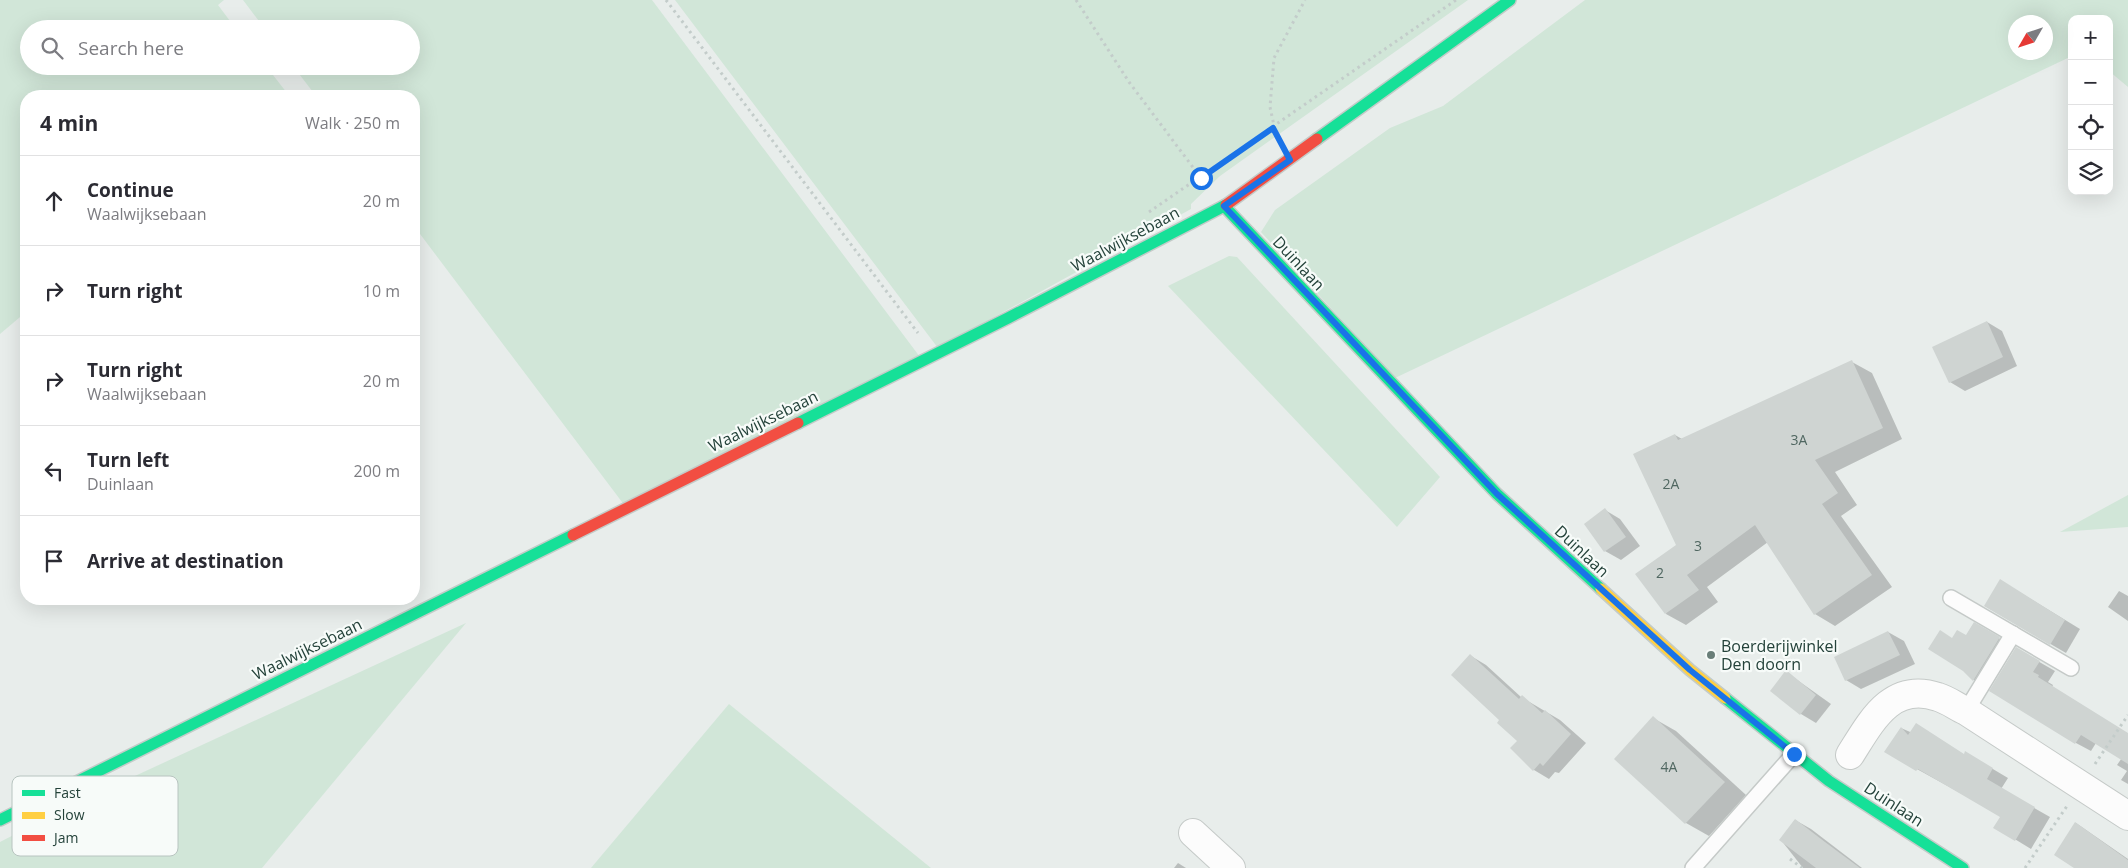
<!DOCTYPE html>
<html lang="en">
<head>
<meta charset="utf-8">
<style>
  :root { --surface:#fff; --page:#f7f7f7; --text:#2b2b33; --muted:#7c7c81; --line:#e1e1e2 }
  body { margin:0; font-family:"Open Sans",sans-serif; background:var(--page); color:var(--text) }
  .controls { position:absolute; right:15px; top:15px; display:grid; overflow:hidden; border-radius:10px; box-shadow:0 5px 20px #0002 }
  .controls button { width:45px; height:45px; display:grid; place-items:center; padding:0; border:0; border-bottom:1px solid var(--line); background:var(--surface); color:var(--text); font:25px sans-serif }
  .compass { position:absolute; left:2008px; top:15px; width:45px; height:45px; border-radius:50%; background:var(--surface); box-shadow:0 5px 20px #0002; rotate:231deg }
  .stop { position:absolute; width:15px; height:15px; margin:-11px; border:4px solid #1a73e8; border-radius:50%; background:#fff }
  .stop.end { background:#1a73e8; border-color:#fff; box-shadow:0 1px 5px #0008 }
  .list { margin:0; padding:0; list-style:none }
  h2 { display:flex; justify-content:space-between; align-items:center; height:65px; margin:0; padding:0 20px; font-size:21px }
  h2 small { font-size:16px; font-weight:400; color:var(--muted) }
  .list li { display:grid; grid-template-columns:32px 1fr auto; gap:15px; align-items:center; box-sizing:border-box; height:90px; padding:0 20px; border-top:1px solid var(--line) }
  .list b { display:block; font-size:19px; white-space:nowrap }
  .list p { margin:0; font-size:16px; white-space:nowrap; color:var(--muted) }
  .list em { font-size:16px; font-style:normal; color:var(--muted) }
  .icon { flex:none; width:28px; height:28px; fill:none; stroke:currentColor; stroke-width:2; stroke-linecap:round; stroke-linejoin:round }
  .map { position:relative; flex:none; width:2128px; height:868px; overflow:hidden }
  .search { position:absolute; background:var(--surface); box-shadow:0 5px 20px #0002; left:20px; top:20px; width:400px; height:55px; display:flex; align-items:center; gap:12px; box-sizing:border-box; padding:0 18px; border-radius:28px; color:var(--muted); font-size:19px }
  .panel { position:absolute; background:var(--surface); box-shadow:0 5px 20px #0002; left:20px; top:90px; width:400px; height:515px; border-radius:20px }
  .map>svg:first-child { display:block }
  .green { fill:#d1e6d8; fill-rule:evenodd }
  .shadow { fill:#0003 }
  .building { fill:#cfd4d2 }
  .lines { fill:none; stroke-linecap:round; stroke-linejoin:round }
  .lane-casing { stroke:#c5cac8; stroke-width:18 }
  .street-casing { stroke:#c5cac8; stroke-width:30 }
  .fast-casing { stroke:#c3cbc8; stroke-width:14 }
  .slow-casing { stroke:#c3cbc8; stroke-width:14 }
  .jam-casing { stroke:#c3cbc8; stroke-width:14 }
  .path { stroke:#c3ccca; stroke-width:3; stroke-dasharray:2.5 4; stroke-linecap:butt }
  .lane { stroke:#fcfcfc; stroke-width:15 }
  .street { stroke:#fcfcfc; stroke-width:28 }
  .fast { stroke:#16e098; stroke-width:11 }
  .slow { stroke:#ffcf43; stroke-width:11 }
  .jam { stroke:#f24e42; stroke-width:11 }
  .route { stroke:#1a73e8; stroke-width:6 }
  .poi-dot { fill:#697e78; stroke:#f7fbf9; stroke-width:2 }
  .labels { text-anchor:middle; stroke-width:4.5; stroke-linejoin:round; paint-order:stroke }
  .number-label { font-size:14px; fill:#506761 }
  .street-label { font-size:16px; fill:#24423a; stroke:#f7fbf9 }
  .poi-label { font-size:16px; fill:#24423a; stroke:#f7fbf9; text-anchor:start }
  .key { fill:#f7fbf9; stroke:#b8c4c0; stroke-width:1 }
  .key-label { font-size:14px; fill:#24423a }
</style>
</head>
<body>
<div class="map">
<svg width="2128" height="868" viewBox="0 0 2128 868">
  <rect width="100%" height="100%" fill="#e8edeb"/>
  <g class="green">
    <polygon points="0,0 224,0 218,5 236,29 29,29 29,66 266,66 287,93 282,96 26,96 26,312 0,334"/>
    <polygon points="243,0 652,0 920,357 625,506 414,226 414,96 316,96 293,66 411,66 411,29 265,29"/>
    <polygon points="675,0 1468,0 1220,176 1191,204 1191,209 938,348"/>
    <path d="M1585 0H2128V87L2109 71V19H2072V56L1395 378 1261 232 1275 210 1390 128 1443 106ZM2016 22H2046V52H2016Z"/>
    <polygon points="1229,256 1237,257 1440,477 1397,527 1168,286"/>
    <polygon points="2128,495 2128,527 2060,532"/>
    <polygon points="466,623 262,868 0,868 0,842 70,806"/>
    <polygon points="729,704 931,868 591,868"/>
  </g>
  <g class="shadow">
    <polygon points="1987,322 2002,331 2017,366 1965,391 1950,382"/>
    <polygon points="1852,362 1872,373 1902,439 1835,472 1857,505 1841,516 1892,587 1835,626 1815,614 1768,542 1707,587 1718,602 1686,625 1666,614 1677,545 1675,435 1682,439"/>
    <polygon points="1605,510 1620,519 1640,546 1621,560 1605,551 1586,524"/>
    <polygon points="2016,590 2080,629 2066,653 1985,606"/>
    <polygon points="2119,591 2128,596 2128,621 2108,607"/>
    <polygon points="1974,624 2014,647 1989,689 1974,680 1964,670 1953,639 1966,637"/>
    <polygon points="1888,632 1904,641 1915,664 1861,689 1846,680"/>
    <polygon points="2017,649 2055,671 2048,682 2053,685 2052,687 2096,743 2091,751 2076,743"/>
    <polygon points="1471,656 1486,665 1521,697 1560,720 1586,743 1559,773 1555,772 1549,779 1534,770 1519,741 1501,720"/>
    <polygon points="1786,672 1831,704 1816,723 1801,714 1772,691"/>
    <polygon points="1653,718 1676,731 1746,795 1709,836 1686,823 1616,759"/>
    <polygon points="1901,728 1965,756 1966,753 2008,778 2001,789 2050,817 2031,849 1995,827 2002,816 1886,752"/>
    <polygon points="2128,749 2128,784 2121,780 2127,771 2117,765"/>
    <polygon points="1795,820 1811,829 1862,868 1803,868 1781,840"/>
    <polygon points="2076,823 2128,859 2128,868 2075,868"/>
    <polygon points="1178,863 1186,868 1174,868"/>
  </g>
  <g class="building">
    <polygon points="1987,321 2003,357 1949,383 1932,347"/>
    <polygon points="1852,360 1883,428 1815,460 1838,493 1822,504 1872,575 1814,615 1755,525 1687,575 1699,590 1665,614 1635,574 1676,545 1633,454 1675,434 1678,440"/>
    <polygon points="1605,508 1626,537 1604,552 1584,524"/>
    <polygon points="2000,579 2065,620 2050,645 1984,606"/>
    <polygon points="1974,622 2000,637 1973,681 1963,671 1928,649 1940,630 1952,638 1957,630 1966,635"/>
    <polygon points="1888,631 1900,655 1845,681 1834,657"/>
    <polygon points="2016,647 2040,661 2033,672 2039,675 2038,677 2128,733 2128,764 2081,735 2075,744 1989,691"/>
    <polygon points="1470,654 1519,699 1522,695 1542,713 1545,710 1571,734 1543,766 1540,763 1533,771 1510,748 1517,741 1497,723 1499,720 1451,675"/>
    <polygon points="1786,670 1816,695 1800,715 1770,691"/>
    <polygon points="1653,716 1725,782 1685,824 1614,759"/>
    <polygon points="1916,723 1964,754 1965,751 1993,768 1987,779 2035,807 2015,841 1993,828 2000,817 1918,769 1916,771 1884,752 1901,727 1908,735"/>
    <polygon points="1795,819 1825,842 1860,868 1816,868 1779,840"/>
    <polygon points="2075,822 2128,860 2128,868 2074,868 2054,855"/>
  </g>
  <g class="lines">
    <defs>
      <g id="lane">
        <polyline points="1951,598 2071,668"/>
        <polyline points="1966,711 2013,634"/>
        <polyline points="1693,868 1794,754"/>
      </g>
      <g id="street">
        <path d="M1850 755C1871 722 1891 681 1938 697 1948 700 1957 707 1966 711L2128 816"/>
        <polyline points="1193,833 1231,868"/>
      </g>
      <g id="fast">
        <polyline points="1317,139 1510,0"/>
        <polyline points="1224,206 1497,494 1601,589"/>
        <polyline points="798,423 1008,318 1226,205"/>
        <polyline points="1725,698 1829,781 1963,868"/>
        <polyline points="0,820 573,535"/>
      </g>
      <polyline id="slow" points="1601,589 1690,670 1725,698"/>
      <g id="jam">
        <polyline points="1226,205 1317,139"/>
        <polyline points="573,535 798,423"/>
      </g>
    </defs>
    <use href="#lane" class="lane-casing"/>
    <use href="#street" class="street-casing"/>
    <use href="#fast" class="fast-casing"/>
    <use href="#slow" class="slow-casing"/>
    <use href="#jam" class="jam-casing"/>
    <g class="path">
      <polyline points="666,0 918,333"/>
      <polyline points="1076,0 1129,82 1207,186"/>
      <polyline points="1276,135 1270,107 1274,58 1305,0"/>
      <polyline points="1149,212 1456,0"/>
      <polyline points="2095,764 2128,715"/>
      <polyline points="1790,859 1802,868"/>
      <polyline points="2025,868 2067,806"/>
    </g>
    <use href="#lane" class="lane"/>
    <use href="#street" class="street"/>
    <use href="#fast" class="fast"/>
    <use href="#slow" class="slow"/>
    <use href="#jam" class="jam"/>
  </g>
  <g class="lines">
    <polyline class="route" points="1201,178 1273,128 1290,160 1224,206 1497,494 1690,670 1794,754"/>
  </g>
  <circle class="poi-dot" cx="1711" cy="655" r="5"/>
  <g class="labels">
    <g class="number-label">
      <text x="1799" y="445">3A</text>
      <text x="1671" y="489">2A</text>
      <text x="1698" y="551">3</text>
      <text x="1660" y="578">2</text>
      <text x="1669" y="772">4A</text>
    </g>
    <g class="street-label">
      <text transform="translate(1125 239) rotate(-28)" y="6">Waalwijksebaan</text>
      <text transform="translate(1299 263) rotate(47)" y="6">Duinlaan</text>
      <text transform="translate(763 421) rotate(-26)" y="6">Waalwijksebaan</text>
      <text transform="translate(1582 551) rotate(43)" y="6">Duinlaan</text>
      <text transform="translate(307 649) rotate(-26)" y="6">Waalwijksebaan</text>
      <text transform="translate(1894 804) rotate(33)" y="6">Duinlaan</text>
    </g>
    <g class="poi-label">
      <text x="1721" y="652">Boerderijwinkel<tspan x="1721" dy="18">Den doorn</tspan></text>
    </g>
  </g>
  <rect x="12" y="776" width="166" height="80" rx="8" class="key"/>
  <rect x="22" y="790" width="23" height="6" fill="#16e098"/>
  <rect x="22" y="812" width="23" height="7" fill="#ffcf43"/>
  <rect x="22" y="835" width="23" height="6" fill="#f24e42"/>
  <g class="key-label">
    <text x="54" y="798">Fast</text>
    <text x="54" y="820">Slow</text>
    <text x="54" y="843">Jam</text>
  </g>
</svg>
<div class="controls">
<button>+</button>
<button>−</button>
<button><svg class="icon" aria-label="locate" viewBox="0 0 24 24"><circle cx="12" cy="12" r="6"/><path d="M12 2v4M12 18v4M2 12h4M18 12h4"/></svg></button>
<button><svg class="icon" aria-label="layers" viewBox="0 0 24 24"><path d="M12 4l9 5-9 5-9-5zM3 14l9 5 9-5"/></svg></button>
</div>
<svg class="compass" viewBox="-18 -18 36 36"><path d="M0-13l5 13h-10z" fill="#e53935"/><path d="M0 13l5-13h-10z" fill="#7c7c81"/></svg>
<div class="stop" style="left:1201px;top:178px"></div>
<div class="stop end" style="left:1794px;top:754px"></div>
<div class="search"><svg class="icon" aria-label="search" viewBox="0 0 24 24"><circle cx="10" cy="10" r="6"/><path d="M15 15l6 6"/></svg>Search here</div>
<section class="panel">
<h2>4 min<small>Walk · 250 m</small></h2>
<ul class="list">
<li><svg class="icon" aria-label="ahead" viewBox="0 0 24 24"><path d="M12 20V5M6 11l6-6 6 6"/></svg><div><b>Continue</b><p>Waalwijksebaan</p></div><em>20 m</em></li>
<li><svg class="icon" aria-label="right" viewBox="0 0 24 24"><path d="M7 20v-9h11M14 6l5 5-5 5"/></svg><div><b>Turn right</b></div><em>10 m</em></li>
<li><svg class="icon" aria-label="right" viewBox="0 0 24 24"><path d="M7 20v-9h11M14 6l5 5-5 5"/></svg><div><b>Turn right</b><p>Waalwijksebaan</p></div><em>20 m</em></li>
<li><svg class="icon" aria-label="left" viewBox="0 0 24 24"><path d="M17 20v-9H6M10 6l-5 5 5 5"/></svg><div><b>Turn left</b><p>Duinlaan</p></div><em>200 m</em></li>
<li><svg class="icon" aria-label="arrive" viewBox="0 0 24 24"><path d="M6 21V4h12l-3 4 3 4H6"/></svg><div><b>Arrive at destination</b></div></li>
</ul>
</section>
</div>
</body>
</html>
